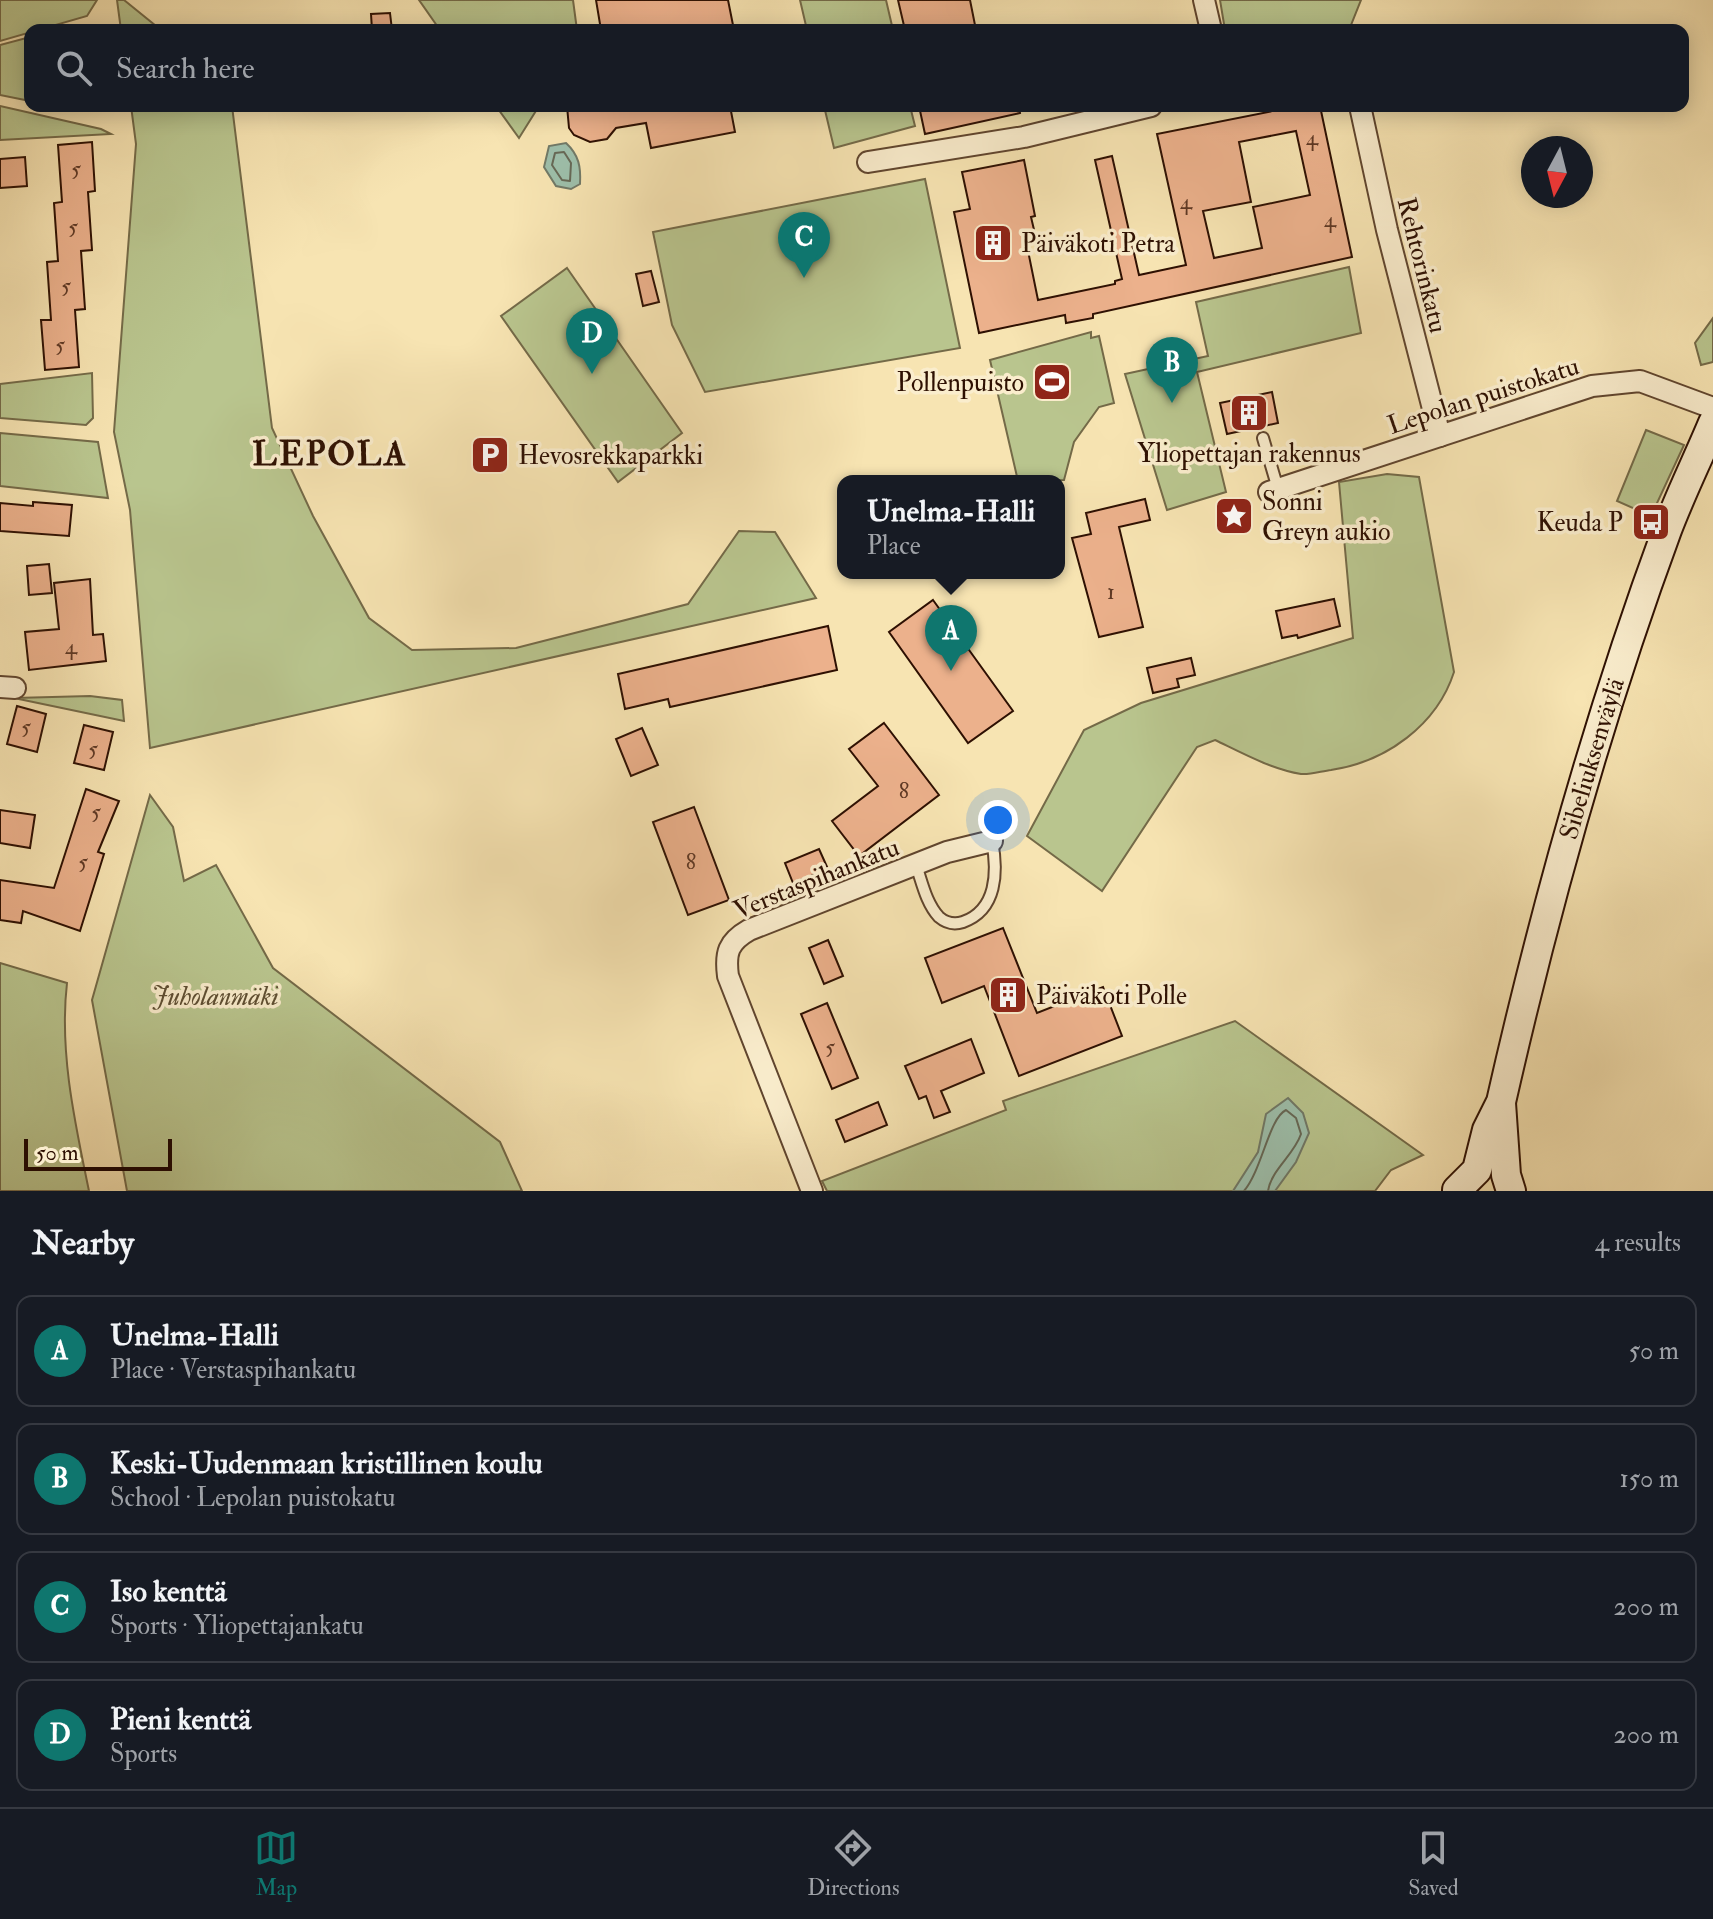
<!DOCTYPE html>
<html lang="en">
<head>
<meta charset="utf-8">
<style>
  :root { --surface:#171b24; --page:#242831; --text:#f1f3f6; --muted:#9ea1a6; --line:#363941; --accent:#0f766e }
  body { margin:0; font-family:"IM FELL Double Pica",serif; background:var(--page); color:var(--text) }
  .compass { position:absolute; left:1521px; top:136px; width:72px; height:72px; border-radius:50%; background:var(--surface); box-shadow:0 4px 20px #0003; rotate:187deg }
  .scale { position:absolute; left:24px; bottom:20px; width:148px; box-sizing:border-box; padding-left:8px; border:4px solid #2e1002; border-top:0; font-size:22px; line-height:28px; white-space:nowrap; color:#2e1002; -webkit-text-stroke:6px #faedcd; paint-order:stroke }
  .you { position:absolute; left:998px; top:820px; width:28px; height:28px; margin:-20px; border:6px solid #fff; border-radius:50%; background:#1a73e8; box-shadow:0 0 0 12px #1a73e833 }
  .badge { display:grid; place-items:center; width:52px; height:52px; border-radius:50%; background:var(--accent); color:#fff; font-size:26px; font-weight:700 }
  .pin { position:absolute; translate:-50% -66px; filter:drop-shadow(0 2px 4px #0008) }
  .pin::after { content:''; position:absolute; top:42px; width:28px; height:24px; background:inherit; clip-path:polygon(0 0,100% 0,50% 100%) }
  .popup { position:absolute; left:837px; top:475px; width:228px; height:104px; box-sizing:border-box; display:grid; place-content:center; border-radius:16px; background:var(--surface); filter:drop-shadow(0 2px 6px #0005); font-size:26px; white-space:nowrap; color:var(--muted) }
  .popup b { font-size:30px; color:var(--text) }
  .popup::after { content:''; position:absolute; left:50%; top:100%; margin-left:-16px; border:16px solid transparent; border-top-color:var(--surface) }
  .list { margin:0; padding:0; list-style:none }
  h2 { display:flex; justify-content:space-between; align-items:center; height:104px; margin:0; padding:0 32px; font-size:34px }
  h2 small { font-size:26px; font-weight:400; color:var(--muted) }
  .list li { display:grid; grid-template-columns:52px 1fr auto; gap:24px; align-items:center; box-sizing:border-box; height:112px; margin:0 16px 16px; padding:0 16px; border:2px solid var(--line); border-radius:16px }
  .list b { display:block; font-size:30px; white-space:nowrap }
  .list p { margin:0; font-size:26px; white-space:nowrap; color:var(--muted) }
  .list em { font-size:26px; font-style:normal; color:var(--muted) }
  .icon { flex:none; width:44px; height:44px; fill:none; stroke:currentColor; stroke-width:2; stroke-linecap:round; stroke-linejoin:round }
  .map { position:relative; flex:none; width:1713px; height:1191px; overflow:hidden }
  .search { position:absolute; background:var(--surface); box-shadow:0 4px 20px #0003; left:24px; right:24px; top:24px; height:88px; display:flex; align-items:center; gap:20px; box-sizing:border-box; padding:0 28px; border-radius:16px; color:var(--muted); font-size:30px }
  .sheet { height:616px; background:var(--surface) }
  nav { display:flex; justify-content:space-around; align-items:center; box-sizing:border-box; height:112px; border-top:2px solid var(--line); background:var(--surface); font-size:22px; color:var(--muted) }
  nav a { display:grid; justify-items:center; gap:4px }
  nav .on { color:var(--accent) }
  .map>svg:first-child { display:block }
  .green { fill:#b9c58e; stroke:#746a48; stroke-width:2 }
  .water { fill:#9dbfab; stroke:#717967; stroke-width:2 }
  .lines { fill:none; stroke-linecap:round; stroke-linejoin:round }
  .shore { stroke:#666856; stroke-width:2 }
  .building { fill:#ecb18c; stroke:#2e1002; stroke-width:2; fill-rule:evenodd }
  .lane-casing { stroke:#60452e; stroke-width:14 }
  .street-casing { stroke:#60452e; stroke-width:24 }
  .secondary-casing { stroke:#2e1002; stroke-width:32 }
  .lane { stroke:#faedcd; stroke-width:10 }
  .street { stroke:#faedcd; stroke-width:20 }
  .secondary { stroke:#faedcd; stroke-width:28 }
  .labels { text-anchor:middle; stroke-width:7; stroke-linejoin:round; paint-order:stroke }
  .number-label { font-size:22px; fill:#5e3824 }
  .poi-label { font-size:26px; fill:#2e1002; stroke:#faedcd; text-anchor:start }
  .street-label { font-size:26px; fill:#2e1002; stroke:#faedcd }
  .park-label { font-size:26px; font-style:italic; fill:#5f4f33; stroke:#faedcd }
  .district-label { font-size:34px; font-weight:bold; letter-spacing:2px; fill:#2e1002; stroke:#faedcd }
</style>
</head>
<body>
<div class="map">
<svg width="1713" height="1191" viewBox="0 0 1713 1191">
  <rect width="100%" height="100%" fill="#f7e4b2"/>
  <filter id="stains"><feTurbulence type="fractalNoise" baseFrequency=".0025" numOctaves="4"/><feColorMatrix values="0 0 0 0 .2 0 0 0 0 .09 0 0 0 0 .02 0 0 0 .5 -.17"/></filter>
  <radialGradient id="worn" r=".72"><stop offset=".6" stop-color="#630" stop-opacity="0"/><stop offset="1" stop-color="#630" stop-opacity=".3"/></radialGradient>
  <g class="green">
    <polygon points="0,0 97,0 87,16 0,41"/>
    <polygon points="117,0 124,0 161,30 121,30"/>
    <polygon points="419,0 573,0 577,30 440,30"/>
    <polygon points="800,0 886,0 893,30 807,30"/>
    <polygon points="1220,0 1361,0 1349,30 1225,30"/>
    <polygon points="30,37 30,101 0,95 0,45"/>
    <polygon points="0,106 101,129 111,134 0,140"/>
    <polygon points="131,106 232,106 272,428 313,516 369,618 412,650 516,648 688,604 739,531 775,532 816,598 150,748 130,510 114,432 136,144"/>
    <polygon points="496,106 539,106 519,138"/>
    <polygon points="824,106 910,106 915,126 834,148"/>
    <polygon points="925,179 960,348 705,392 672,325 653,232"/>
    <polygon points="1349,267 1361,333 1197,372 1226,492 1167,510 1125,374 1208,356 1196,302"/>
    <polygon points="567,268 682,433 618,482 501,316"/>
    <polygon points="1713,318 1713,362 1701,365 1695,343"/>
    <polygon points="1091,332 1091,338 1099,336 1114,403 1099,407 1074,442 1064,480 1018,481 990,360"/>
    <polygon points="92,373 93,418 86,425 0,418 0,384"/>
    <polygon points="1646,430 1684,445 1651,516 1617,501"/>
    <polygon points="0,433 98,442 108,498 0,486"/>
    <path d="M1387 474 1419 477 1454 672C1437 725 1386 762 1331 770 1322 771 1310 775 1301 774 1271 769 1242 753 1215 740L1197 747 1102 891 1027 836 1084 730 1141 703 1353 638 1339 482Z"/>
    <polygon points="90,696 122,700 124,721 14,698"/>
    <polygon points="150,795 173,827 184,881 216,865 273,968 500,1142 522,1191 127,1191 92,1000"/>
    <path d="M0 963 67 983C59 1052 75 1123 89 1191H0Z"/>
    <polygon points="1235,1021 1423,1155 1391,1170 1375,1191 827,1191 822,1181 1006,1110 1003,1101"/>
  </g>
  <g class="water">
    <path d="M566 143C579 155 581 167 580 184L571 189 556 186 544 167 549 146Z"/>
    <polygon points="1288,1098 1303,1113 1309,1133 1296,1162 1275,1191 1233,1191 1258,1152 1266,1114"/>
  </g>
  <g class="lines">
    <g class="shore">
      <polygon points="555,153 564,152 571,163 570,181 562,180 552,165"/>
      <path d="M1244 1191C1262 1170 1269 1118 1286 1110L1296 1118 1301 1134C1294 1155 1271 1170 1268 1191"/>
    </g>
  </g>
  <g class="building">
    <polygon points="596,0 728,0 734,30 601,30"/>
    <polygon points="898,0 970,0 976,30 905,30"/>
    <polygon points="390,13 392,30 372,30 371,14"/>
    <polygon points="567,106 730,106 735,132 651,148 646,123 616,128 607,139 590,142 574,135 569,128"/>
    <polygon points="919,106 1019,106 1020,113 925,134"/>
    <path d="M1298 106H1320L1352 257 1093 314V318L1066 323 1065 315 979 333 954 212 970 209 962 172 1024 160 1035 216 1031 217 1035 234 1025 236 1038 300 1115 284V281L1122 279 1095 160 1112 156 1139 275 1186 265 1157 134ZM1296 131 1310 195 1253 207 1262 248 1214 258 1203 211 1251 202 1239 142Z"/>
    <polygon points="92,142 95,191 88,192 92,250 81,251 85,309 75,310 79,367 45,370 41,320 51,320 47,262 58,261 54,203 62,202 58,145"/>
    <polygon points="25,157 27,186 0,188 0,159"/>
    <polygon points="651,271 659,302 643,306 636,274"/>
    <polygon points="1272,392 1278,423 1227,434 1220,403"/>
    <polygon points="1145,499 1150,520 1119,527 1143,627 1099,637 1072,538 1091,534 1086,513"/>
    <polygon points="33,502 72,505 69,536 0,531 0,503 33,506"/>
    <polygon points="49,564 52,593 29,595 27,566"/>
    <polygon points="90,579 93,635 103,634 106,661 29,670 25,632 59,629 54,583"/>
    <polygon points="1334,599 1340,626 1298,638 1297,635 1282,638 1276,611"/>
    <polygon points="933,600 1013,711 968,743 889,632"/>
    <polygon points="828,626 837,670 670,707 668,699 625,709 618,674"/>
    <polygon points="1191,658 1195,675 1177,679 1179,687 1153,693 1147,668"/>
    <polygon points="17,706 46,714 37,752 7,744"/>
    <polygon points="884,723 939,795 859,856 832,821 878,786 849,749"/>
    <polygon points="84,725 113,732 104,770 74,763"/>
    <polygon points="642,728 658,765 631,776 616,739"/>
    <polygon points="86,789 119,801 98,852 104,854 80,931 23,911 21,923 0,920 0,880 54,888"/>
    <polygon points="694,807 729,900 688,915 653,822"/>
    <polygon points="0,810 35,815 30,848 0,843"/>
    <polygon points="819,849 828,869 793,883 785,863"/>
    <polygon points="1003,928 1037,1013 1103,987 1122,1036 1019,1076 984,986 942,1003 925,958"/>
    <polygon points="828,940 843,976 824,984 809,948"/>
    <polygon points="827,1003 858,1078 832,1089 801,1014"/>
    <polygon points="971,1039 984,1073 941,1091 950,1112 934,1118 926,1096 919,1099 905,1066"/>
    <polygon points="878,1102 887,1125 845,1142 836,1120"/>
  </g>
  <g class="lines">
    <defs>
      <g id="lane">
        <polyline points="1263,438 1278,489"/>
        <path d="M916 865C922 882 926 903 939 917 946 923 954 925 963 922 997 910 998 872 992 841"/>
      </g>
      <g id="street">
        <polyline points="1204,0 1211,30"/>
        <polyline points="1360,106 1387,230 1440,436"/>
        <polyline points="868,162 1024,137 1151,106"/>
        <polyline points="1269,492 1592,386 1640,381 1713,408"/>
        <polyline points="0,687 15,688"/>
        <path d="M812 1191 728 976C725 953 728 942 749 930L947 852 992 841"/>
      </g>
      <g id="secondary">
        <polyline points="1501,1103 1506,1175 1511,1191"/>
        <path id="s1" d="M1457 1190 1477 1170 1487 1130 1501 1102C1545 908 1598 717 1667 530 1681 493 1698 459 1713 423"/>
      </g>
    </defs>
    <use href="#lane" class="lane-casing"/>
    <use href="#street" class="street-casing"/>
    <use href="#secondary" class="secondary-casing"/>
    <use href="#lane" class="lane"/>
    <use href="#street" class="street"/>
    <use href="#secondary" class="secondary"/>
  </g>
  <defs>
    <symbol id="building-square" viewBox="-11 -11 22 22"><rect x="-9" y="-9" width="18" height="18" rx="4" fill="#8f2418" stroke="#faedcd"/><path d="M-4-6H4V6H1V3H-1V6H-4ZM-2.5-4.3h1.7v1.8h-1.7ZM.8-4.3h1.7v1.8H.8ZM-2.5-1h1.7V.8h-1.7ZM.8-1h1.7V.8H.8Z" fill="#fff"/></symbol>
    <symbol id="stadium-square" viewBox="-11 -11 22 22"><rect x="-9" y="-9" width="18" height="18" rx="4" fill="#8f2418" stroke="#faedcd"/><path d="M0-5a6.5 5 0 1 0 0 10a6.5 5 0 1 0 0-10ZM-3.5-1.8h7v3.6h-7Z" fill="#fff"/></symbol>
    <symbol id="parking-square" viewBox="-11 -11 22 22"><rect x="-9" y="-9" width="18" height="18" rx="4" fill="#8f2418" stroke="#faedcd"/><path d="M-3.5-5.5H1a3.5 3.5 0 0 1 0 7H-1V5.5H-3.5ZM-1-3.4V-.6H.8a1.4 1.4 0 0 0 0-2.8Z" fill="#fff"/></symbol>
    <symbol id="sight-square" viewBox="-11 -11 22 22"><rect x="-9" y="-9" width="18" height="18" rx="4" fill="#8f2418" stroke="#faedcd"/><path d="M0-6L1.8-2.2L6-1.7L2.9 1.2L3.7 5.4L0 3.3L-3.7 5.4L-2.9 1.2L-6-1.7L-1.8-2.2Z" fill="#fff"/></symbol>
    <symbol id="bus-square" viewBox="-11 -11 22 22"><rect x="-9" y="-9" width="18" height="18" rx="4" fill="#8f2418" stroke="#faedcd"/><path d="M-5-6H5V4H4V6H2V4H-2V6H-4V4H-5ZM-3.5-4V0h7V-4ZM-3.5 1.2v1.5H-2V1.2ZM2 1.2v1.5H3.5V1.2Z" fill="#fff"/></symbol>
  </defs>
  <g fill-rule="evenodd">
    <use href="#building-square" x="971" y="221" width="44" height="44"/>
    <use href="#stadium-square" x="1030" y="360" width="44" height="44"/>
    <use href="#building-square" x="1227" y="391" width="44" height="44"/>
    <use href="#parking-square" x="468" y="433" width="44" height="44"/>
    <use href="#sight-square" x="1212" y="494" width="44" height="44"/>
    <use href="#bus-square" x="1629" y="500" width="44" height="44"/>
    <use href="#building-square" x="986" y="973" width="44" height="44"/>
  </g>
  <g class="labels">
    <g class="number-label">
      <text x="1312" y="145">4</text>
      <text x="76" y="176">5</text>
      <text x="1186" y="209">4</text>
      <text x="1330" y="227">4</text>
      <text x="73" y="234">5</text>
      <text x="66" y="293">5</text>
      <text x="60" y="352">5</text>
      <text x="1111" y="599">1</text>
      <text x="71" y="654">4</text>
      <text x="26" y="734">5</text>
      <text x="93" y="756">5</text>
      <text x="904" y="798">8</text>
      <text x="96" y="819">5</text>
      <text x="83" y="869">5</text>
      <text x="691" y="869">8</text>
      <text x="830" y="1054">5</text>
    </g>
    <g class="poi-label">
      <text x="1021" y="252">Päiväkoti Petra</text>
      <text x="1024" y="391" text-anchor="end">Pollenpuisto</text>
      <text x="1249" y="462" text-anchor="middle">Yliopettajan rakennus</text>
      <text x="518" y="464">Hevosrekkaparkki</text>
      <text x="1262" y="510">Sonni<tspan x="1262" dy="30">Greyn aukio</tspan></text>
      <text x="1623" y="531" text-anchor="end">Keuda P</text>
      <text x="1036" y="1004">Päiväkoti Polle</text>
    </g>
    <g class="street-label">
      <text transform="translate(1423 265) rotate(76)" y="9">Rehtorinkatu</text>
      <text transform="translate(1483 395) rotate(-18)" y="9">Lepolan puistokatu</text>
      <text dy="9" stroke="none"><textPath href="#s1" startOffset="456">Sibeliuksenväylä</textPath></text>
      <text transform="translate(816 878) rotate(-22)" y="9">Verstaspihankatu</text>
    </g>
    <g class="park-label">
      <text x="215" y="1005">Juholanmäki</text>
    </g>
    <g class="district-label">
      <text x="330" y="465">LEPOLA</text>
    </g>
  </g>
  <rect width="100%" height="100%" filter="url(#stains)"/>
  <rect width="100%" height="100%" fill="url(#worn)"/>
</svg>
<svg class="compass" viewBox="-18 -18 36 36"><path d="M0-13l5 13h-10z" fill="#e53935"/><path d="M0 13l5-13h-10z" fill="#9ea1a6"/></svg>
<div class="scale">50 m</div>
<div class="you"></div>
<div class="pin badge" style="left:951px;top:671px">A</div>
<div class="popup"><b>Unelma-Halli</b>Place</div>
<div class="pin badge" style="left:1172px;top:403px">B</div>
<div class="pin badge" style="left:804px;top:278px">C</div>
<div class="pin badge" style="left:592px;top:374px">D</div>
<div class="search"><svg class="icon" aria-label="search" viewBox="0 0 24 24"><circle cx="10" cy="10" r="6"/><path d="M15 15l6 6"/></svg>Search here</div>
</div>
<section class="sheet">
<h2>Nearby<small>4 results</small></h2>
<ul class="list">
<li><span class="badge">A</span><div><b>Unelma-Halli</b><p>Place · Verstaspihankatu</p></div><em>50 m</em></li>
<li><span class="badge">B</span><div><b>Keski-Uudenmaan kristillinen koulu</b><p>School · Lepolan puistokatu</p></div><em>150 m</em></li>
<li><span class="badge">C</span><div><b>Iso kenttä</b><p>Sports · Yliopettajankatu</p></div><em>200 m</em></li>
<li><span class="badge">D</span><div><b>Pieni kenttä</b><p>Sports</p></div><em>200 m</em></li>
</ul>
</section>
<nav>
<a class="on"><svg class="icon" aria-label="map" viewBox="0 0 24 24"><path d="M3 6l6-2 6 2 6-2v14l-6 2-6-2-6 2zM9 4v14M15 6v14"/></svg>Map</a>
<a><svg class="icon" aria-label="directions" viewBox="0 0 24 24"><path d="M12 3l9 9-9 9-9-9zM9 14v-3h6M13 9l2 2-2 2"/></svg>Directions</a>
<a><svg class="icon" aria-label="saved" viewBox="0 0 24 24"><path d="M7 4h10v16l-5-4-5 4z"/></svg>Saved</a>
</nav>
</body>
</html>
